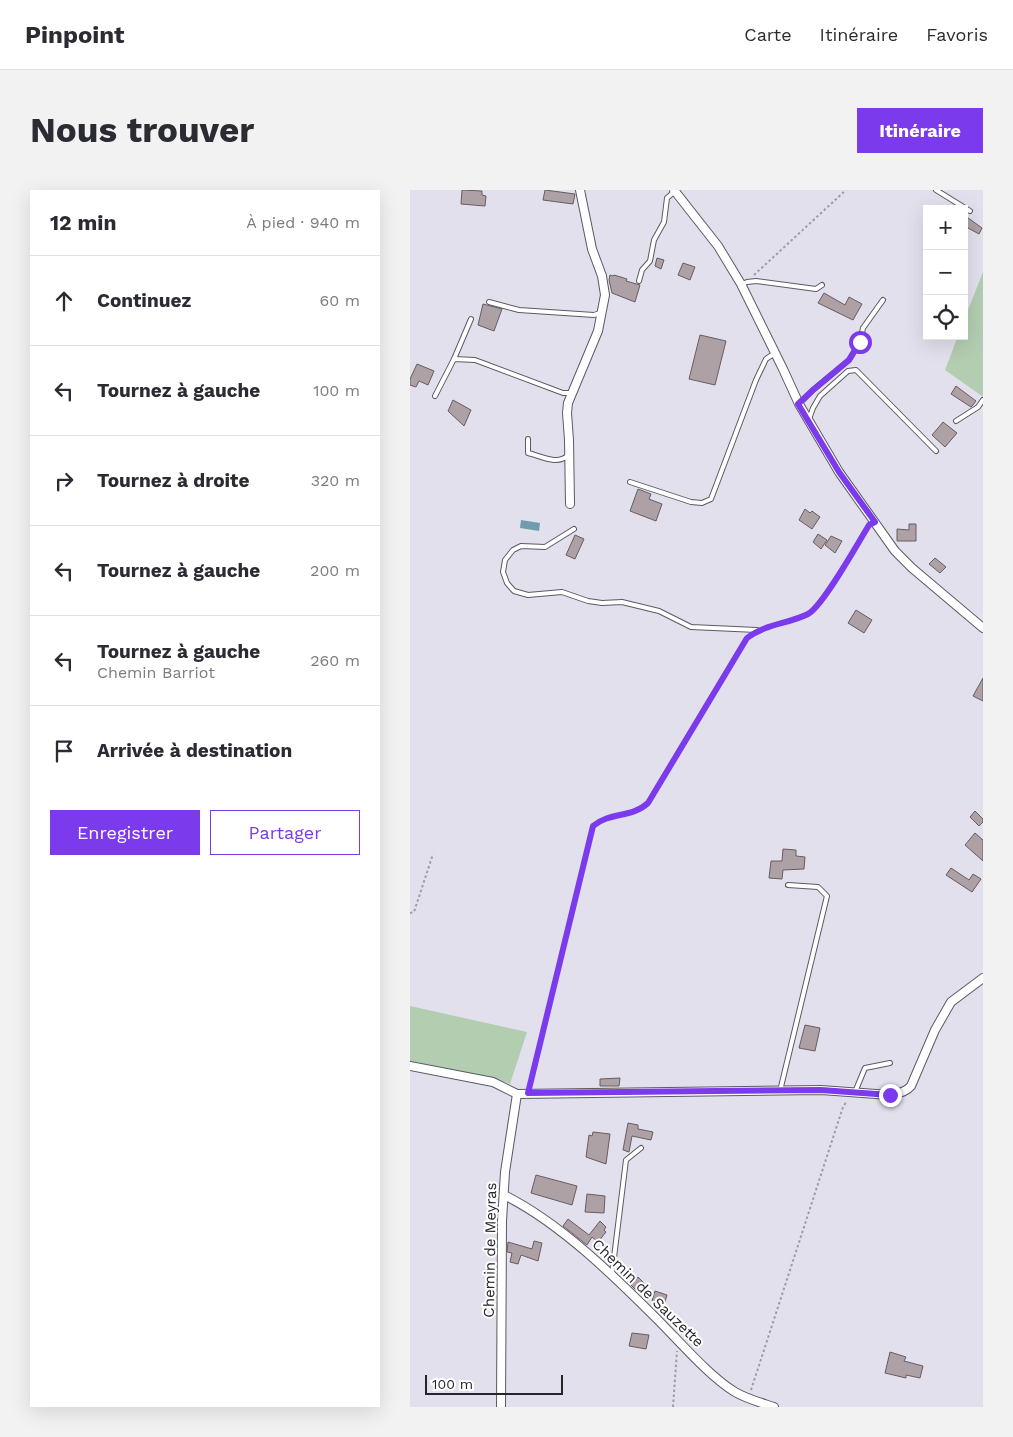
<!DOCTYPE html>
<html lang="fr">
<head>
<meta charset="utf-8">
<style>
  :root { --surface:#fff; --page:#f2f2f3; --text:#2b2b33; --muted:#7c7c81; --line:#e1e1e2; --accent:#7c3aed }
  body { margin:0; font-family:"Work Sans",sans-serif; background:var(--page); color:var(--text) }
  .controls { position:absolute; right:15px; top:15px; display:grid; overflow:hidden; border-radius:0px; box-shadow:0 5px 20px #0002 }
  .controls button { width:45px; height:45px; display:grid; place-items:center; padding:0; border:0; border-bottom:1px solid var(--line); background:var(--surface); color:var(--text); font:25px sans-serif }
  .scale { position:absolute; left:15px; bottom:12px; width:138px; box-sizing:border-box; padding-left:5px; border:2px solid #26252a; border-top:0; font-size:14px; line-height:18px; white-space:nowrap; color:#26252a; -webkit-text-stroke:4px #fff; paint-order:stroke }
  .stop { position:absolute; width:15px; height:15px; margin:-11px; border:4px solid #7c3aed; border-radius:50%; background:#fff }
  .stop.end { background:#7c3aed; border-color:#fff; box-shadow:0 1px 5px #0008 }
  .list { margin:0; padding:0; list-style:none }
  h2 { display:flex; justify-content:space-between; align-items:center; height:65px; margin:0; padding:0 20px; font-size:21px }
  h2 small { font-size:16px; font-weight:400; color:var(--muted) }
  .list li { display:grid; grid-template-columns:32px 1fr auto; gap:15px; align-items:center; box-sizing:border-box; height:90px; padding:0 20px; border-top:1px solid var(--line) }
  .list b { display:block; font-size:19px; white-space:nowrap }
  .list p { margin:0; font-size:16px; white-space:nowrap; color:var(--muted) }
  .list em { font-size:16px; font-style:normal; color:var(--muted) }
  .actions { display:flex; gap:10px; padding:15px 20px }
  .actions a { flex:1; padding:11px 0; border:1px solid var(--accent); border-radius:0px; text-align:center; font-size:18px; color:var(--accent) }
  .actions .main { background:var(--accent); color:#fff }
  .icon { flex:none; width:28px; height:28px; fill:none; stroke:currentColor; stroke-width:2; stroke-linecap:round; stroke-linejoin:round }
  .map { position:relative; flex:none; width:573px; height:1217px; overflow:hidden; border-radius:0px }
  header { display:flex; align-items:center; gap:30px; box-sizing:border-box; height:70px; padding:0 25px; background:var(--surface); border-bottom:1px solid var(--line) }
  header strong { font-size:24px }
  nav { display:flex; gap:28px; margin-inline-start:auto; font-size:18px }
  .intro { display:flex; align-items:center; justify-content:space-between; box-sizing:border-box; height:120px; padding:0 30px }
  h1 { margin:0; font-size:35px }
  .button { padding:12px 22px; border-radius:0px; background:var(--accent); color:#fff; font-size:18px; font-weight:700 }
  main { display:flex; gap:30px; padding:0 30px }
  aside { flex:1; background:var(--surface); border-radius:0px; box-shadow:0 5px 20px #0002 }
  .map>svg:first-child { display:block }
  .green { fill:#b3cdb1 }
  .water { fill:#709dac }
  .building { fill:#ada1a6; stroke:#675c61 }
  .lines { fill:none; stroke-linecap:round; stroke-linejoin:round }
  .lane-casing { stroke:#5b5a64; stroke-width:6 }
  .street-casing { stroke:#5b5a64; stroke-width:10 }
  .path { stroke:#9d9ca5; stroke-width:2; stroke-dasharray:2.5 2.5; stroke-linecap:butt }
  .lane { stroke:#fff; stroke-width:4 }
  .street { stroke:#fff; stroke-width:8 }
  .route { stroke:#7c3aed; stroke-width:6 }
  .labels { text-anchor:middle; stroke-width:4; stroke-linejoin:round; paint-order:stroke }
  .street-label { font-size:15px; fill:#26252a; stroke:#fff }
</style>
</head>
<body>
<header>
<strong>Pinpoint</strong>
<nav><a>Carte</a><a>Itinéraire</a><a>Favoris</a></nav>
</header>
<div class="intro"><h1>Nous trouver</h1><a class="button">Itinéraire</a></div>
<main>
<aside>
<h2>12 min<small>À pied · 940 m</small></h2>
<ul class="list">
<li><svg class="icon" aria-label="ahead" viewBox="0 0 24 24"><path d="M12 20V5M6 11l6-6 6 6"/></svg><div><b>Continuez</b></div><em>60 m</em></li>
<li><svg class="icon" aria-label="left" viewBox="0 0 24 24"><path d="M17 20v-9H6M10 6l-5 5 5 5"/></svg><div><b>Tournez à gauche</b></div><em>100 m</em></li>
<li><svg class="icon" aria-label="right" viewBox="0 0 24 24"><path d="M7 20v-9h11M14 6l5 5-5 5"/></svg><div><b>Tournez à droite</b></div><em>320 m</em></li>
<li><svg class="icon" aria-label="left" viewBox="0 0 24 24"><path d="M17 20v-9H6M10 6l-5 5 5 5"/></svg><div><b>Tournez à gauche</b></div><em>200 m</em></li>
<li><svg class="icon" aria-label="left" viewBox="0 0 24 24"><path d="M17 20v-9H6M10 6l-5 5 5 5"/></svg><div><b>Tournez à gauche</b><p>Chemin Barriot</p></div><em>260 m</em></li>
<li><svg class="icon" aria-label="arrive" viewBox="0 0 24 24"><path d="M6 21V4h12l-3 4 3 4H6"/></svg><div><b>Arrivée à destination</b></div></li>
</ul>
<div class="actions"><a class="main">Enregistrer</a><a>Partager</a></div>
</aside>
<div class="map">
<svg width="573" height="1217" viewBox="0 0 573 1217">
  <rect width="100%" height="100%" fill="#e2e0ec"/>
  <g class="green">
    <polygon points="573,82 573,205 572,206 535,180 548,146 554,146 554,130"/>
    <polygon points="0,816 117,842 100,894 85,888 0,871"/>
  </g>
  <polygon class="water" points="111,330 130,333 129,341 110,338"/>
  <g class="building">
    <polygon points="52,0 72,1 72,5 76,6 75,16 51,14"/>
    <polygon points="135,0 165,4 163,14 133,10"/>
    <polygon points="554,25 572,38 569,44 558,38 554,45"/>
    <polygon points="247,68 254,70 251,79 245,76"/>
    <polygon points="273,73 285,77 280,90 268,85"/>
    <polygon points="200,85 203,86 204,85 217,89 216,91 230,95 225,112 202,103 199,90"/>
    <polygon points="414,103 435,115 439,107 452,114 443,130 408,113"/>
    <polygon points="73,114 92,119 84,141 68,135"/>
    <polygon points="290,145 316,151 305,195 279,189"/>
    <polygon points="7,174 24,181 18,195 9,191 6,197 0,195 0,189"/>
    <polygon points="546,196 566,211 562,216 561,217 541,204"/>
    <polygon points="43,210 61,220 54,236 38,221"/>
    <polygon points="533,232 547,243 535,257 522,245"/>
    <polygon points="228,299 241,304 239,309 252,314 246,331 220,321"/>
    <polygon points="395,319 400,323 402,321 410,327 402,339 389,330"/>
    <polygon points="499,334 506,334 506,351 487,351 487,339 499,340"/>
    <polygon points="408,344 417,350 411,359 403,352"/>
    <polygon points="165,345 174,349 165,369 156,365"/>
    <polygon points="421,346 432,351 425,363 415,355"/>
    <polygon points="525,368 536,377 530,383 519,374"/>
    <polygon points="446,420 462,430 454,443 438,433"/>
    <polygon points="573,488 573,511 563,506"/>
    <polygon points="565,621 573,629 573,632 569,636 560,627"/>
    <polygon points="565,643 573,650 573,671 555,655"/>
    <polygon points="373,659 386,660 386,666 395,667 394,679 373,680 372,689 359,688 361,671 372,671"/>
    <polygon points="541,678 559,690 563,684 571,689 562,702 536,685"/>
    <polygon points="395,835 410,838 405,861 389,858"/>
    <polygon points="210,888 209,896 190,896 190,889"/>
    <polygon points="218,933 228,935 228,939 243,942 241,950 222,946 219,962 213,960"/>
    <polygon points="183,942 200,944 196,974 176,967 179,945 182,946"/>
    <polygon points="126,985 167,996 162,1015 121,1003"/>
    <polygon points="177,1004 195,1006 194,1023 175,1022"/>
    <polygon points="158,1029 179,1045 190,1031 196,1037 194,1040 196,1042 188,1052 182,1047 177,1055 153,1036"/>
    <polygon points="124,1051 132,1053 128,1071 111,1065 108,1074 100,1072 102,1063 97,1062 98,1052 122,1059"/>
    <polygon points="228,1087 237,1096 230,1104 221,1095"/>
    <polygon points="245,1101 257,1105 254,1115 242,1111"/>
    <polygon points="222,1143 239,1145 236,1159 219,1156"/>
    <polygon points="480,1162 496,1167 494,1171 513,1176 510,1188 496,1185 496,1188 475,1183"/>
  </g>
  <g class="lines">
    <defs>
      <g id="lane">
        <polyline points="526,0 560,21"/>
        <polyline points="229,91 232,80 240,71 244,50 254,32 257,8 265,1"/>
        <polyline points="332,94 337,92 346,91 406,99 412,95"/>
        <polyline points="79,112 109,120 184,125 190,123"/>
        <polyline points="44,169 61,129"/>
        <polyline points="25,206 44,169 65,170 153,203 162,203"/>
        <polyline points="389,214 403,200 439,170 450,152 453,138 473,110"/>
        <polyline points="399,229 403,218 410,206 438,181 446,180 526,261"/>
        <polyline points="546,231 568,217 573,210"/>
        <path d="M118 249V263C131 266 148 276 158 265"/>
        <polyline points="220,292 281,312 292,313 301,309 346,190 356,169 365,163"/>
        <polyline points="164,339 135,357 111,356 103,360 95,370 93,382 97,393 104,401 118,405 152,402 178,411 192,413 212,412 249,421 281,437 347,440"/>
        <polyline points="370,901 417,706 408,697 378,695"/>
        <polyline points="445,902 455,878 480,873"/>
        <polyline points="202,1084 216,970 231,958"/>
      </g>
      <g id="street">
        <polyline points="264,0 308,56 331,94 373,179 389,214 429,282 485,361 502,378 573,438"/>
        <polyline points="160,314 159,250 157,223 158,213 188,141 195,105 192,86 182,59 170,0"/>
        <path d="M0 876 83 892 107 904 411 900 480 905C488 904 496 902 501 896L525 840 541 812 573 788"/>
        <path d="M94 1005C149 1032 204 1086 247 1129 270 1152 299 1186 325 1202 337 1209 352 1213 364 1217"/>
        <polyline points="91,1217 92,1031 95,982 107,904"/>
      </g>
    </defs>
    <use href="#lane" class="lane-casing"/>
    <use href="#street" class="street-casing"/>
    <g class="path">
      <polyline points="344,85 436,0"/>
      <polyline points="353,438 391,426 407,417 458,336"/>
      <polyline points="0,723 4,722 23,664"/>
      <path d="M119 896 183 636C199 623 222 628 238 613L337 448 340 445"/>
      <polyline points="341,1200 433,917 437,911"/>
      <polyline points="263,1217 267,1161"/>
    </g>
    <use href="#lane" class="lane"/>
    <use href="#street" class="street"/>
  </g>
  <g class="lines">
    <path class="route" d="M450 152 439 170 403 200 388 214 429 282 465 332 459 335C448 353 413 416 398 424 378 434 355 434 337 448L238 613C222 628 199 622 183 636L118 903 411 900 480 905"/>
  </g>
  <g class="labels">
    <g class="street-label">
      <text transform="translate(80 1060) rotate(-89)" y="5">Chemin de Meyras</text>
      <text transform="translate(238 1103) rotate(44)" y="5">Chemin de Sauzette</text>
    </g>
  </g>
</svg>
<div class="controls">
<button>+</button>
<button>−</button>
<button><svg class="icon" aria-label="locate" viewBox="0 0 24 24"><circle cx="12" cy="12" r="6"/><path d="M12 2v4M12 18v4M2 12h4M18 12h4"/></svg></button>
</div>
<div class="scale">100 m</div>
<div class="stop" style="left:450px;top:152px"></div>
<div class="stop end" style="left:480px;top:905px"></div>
</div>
</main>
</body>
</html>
